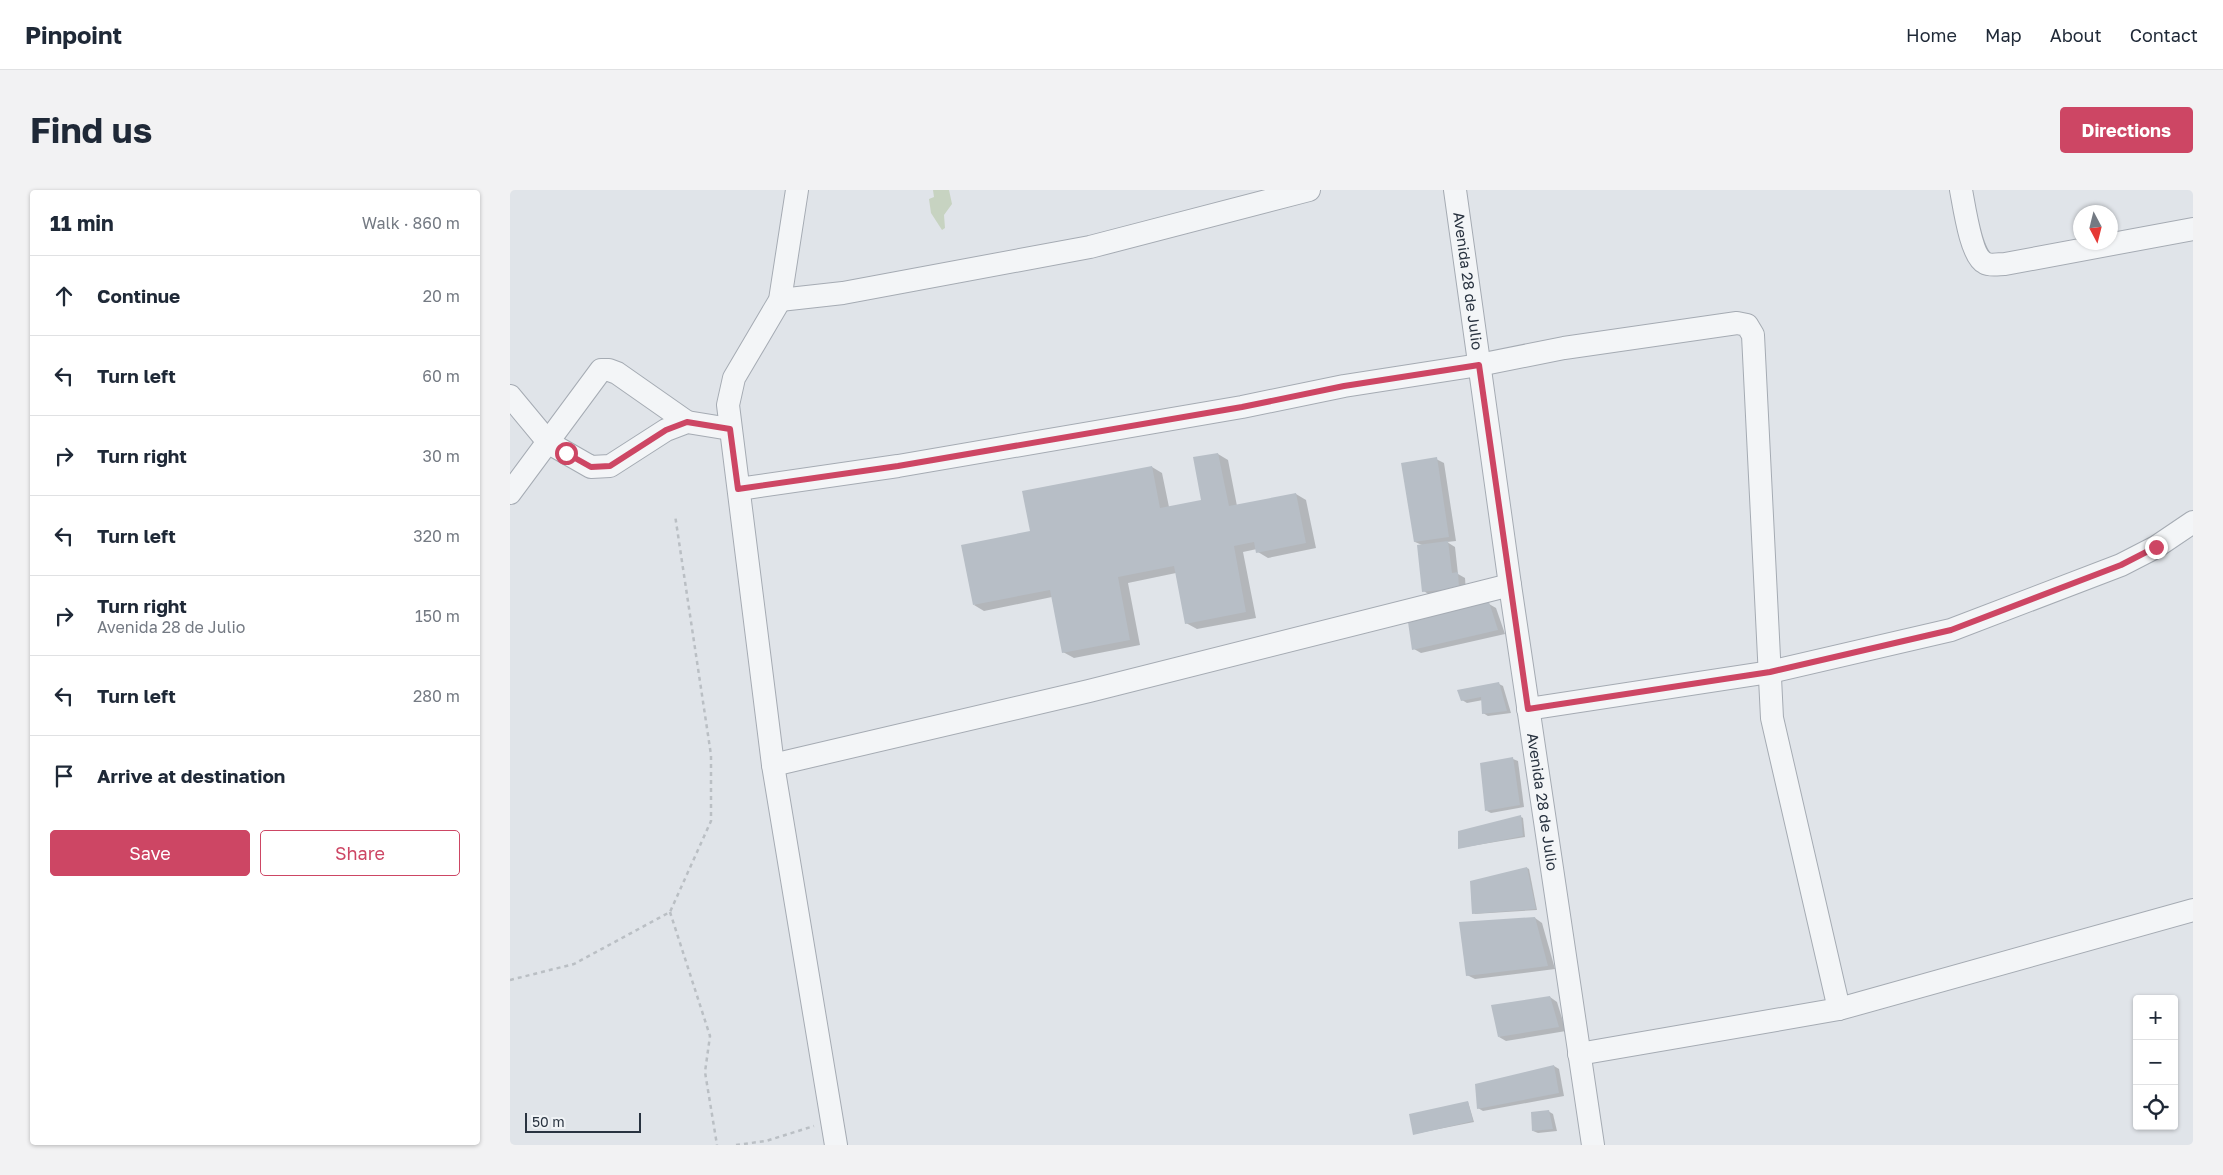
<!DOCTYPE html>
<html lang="en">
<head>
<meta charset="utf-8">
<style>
  :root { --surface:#fff; --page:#f2f2f3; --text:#1f2937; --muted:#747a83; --line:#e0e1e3; --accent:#cd4664 }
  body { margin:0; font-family:"Golos Text",sans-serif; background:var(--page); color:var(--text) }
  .controls { position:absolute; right:15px; bottom:15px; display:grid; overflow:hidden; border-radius:5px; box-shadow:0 1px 4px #0004 }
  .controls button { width:45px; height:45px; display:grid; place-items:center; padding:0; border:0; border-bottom:1px solid var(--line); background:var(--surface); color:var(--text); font:25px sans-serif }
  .compass { position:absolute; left:1563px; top:15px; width:45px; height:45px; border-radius:50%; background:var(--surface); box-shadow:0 1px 4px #0004; rotate:173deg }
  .scale { position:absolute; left:15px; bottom:12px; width:116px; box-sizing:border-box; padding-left:5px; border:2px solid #293340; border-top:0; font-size:14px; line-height:18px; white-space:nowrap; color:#293340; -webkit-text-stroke:4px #f0f3f6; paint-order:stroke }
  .stop { position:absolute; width:15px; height:15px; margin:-11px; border:4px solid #cd4664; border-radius:50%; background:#fff }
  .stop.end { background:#cd4664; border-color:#fff; box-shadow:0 1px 5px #0008 }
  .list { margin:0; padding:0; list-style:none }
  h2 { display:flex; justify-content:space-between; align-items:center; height:65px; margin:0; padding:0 20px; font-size:21px }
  h2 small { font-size:16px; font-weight:400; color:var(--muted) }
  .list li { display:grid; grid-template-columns:32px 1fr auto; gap:15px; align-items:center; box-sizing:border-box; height:80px; padding:0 20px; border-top:1px solid var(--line) }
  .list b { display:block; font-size:19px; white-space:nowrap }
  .list p { margin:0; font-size:16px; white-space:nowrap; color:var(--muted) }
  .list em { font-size:16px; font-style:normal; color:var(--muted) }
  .actions { display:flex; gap:10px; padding:15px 20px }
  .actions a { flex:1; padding:11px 0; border:1px solid var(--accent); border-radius:5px; text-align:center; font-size:18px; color:var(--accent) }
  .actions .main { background:var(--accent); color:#fff }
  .icon { flex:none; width:28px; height:28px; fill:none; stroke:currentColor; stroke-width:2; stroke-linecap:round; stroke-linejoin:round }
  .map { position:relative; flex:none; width:1683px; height:955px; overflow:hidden; border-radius:5px }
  header { display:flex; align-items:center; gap:30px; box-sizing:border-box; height:70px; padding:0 25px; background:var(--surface); border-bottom:1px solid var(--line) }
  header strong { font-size:24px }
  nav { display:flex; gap:28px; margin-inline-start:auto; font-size:18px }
  .intro { display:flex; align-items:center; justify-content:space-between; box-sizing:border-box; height:120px; padding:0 30px }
  h1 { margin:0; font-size:35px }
  .button { padding:12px 22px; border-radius:5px; background:var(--accent); color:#fff; font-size:18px; font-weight:700 }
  main { display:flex; gap:30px; padding:0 30px }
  aside { flex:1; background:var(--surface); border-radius:5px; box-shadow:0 1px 4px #0004 }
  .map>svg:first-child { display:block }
  .green { fill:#c7d3c1 }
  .shadow { fill:#0003 }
  .building { fill:#b7bec6 }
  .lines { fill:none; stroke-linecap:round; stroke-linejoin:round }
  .minor-casing { stroke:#a5abb3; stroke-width:24 }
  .path { stroke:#babfc4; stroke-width:2.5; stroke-dasharray:4 4; stroke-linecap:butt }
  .minor { stroke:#f3f5f7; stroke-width:22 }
  .route { stroke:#cd4664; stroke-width:6 }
  .labels { text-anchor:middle; stroke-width:4; stroke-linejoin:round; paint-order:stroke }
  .street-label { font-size:15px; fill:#293340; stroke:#f0f3f6 }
</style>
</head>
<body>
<header>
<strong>Pinpoint</strong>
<nav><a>Home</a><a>Map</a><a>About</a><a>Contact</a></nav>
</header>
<div class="intro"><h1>Find us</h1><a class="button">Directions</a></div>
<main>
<aside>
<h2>11 min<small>Walk · 860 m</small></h2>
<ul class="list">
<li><svg class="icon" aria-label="ahead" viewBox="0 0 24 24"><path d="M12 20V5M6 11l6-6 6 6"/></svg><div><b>Continue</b></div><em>20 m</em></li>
<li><svg class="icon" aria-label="left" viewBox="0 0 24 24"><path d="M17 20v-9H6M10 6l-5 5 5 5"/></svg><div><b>Turn left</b></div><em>60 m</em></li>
<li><svg class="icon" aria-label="right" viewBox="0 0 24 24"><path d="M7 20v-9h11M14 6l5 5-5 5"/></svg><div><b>Turn right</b></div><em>30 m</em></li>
<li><svg class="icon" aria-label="left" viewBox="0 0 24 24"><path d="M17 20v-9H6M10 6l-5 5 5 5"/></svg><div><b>Turn left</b></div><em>320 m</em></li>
<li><svg class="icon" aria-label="right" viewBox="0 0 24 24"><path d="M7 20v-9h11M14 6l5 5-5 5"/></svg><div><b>Turn right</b><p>Avenida 28 de Julio</p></div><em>150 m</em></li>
<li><svg class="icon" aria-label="left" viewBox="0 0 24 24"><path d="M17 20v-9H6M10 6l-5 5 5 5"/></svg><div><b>Turn left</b></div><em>280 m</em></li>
<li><svg class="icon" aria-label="arrive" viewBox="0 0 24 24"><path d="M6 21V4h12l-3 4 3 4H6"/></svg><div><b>Arrive at destination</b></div></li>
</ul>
<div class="actions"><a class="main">Save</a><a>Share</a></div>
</aside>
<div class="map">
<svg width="1683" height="955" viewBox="0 0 1683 955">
  <rect width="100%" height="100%" fill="#e0e4e9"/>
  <polygon class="green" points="423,0 439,0 442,14 434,25 435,38 432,40 421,23 419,9 424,7"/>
  <g class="shadow">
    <polygon points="708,264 718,270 727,316 786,304 796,310 806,358 758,368 748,362 747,359 733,362 746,428 687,439 676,433 666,383 618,393 630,455 564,468 553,462 542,407 474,421 464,415 642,277 652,283 659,317 693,311"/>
    <polygon points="926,269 934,273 946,351 937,352 945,357 948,384 955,388 956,402 921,406 914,401 912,355 905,352"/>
    <polygon points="979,414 986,418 995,444 911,463 904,459"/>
    <polygon points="989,494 993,496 1001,523 978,526 973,523 973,510 957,513 952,510"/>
    <polygon points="1003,569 1008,571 1014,617 981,623 977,621"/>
    <polygon points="1011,627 1013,628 1015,647 949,658"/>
    <polygon points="1017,678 1019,679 1027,720 964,724"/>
    <polygon points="1025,728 1032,733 1045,779 965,789 957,785"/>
    <polygon points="1040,807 1047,812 1056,841 996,851 989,847"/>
    <polygon points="1044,876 1049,879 1054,906 973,921 968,918 967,895"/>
    <polygon points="958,912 964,932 904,944"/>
    <polygon points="1038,921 1043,924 1047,941 1028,943 1023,941"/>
  </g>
  <g class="building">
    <polygon points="708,263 719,316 786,303 796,353 746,363 744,352 724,356 736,422 675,434 664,376 608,387 620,450 552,463 540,400 463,415 451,355 520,341 512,301 642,276 650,318 691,310 683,267"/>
    <polygon points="927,267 939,347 904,352 891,273"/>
    <polygon points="938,351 942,383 948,382 949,398 912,402 907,355"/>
    <polygon points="979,412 988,440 902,460 897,425"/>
    <polygon points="989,492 997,521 972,524 971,507 951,511 947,500"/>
    <polygon points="1003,567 1010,615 975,621 970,573"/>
    <polygon points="1011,625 1013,646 948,659 948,641"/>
    <polygon points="1017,677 1026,719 962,724 960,691"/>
    <polygon points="1025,727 1038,776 956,786 949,732"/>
    <polygon points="1040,806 1049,837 988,847 981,815"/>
    <polygon points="1044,875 1049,903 967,919 965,894"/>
    <polygon points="958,911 963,931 903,945 899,924"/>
    <polygon points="1039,920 1043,939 1022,941 1021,922"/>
  </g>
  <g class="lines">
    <defs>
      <g id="minor">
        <polyline points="287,0 270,110 224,188 218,215 263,575 326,955"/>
        <path id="s1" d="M945 0 1000 395 1083 955"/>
        <path d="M1451 0C1454 15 1461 67 1475 73 1480 76 1489 74 1495 74L1683 39"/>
        <polyline points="270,110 333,103 580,57 799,0"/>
        <polyline points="0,206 39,253 81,277 100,276 156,240 177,232 220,239"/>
        <polyline points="229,299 388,276 732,217 834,196 969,175 1054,158 1227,133 1237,135 1243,145 1262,528 1329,819"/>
        <polyline points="0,303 91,180 99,180 107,183 177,232"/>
        <polyline points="1018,519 1260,482 1441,440 1611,375 1646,357 1683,332"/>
        <polyline points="263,575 579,501 1000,395"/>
        <polyline points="1069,864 1329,819 1683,720"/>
      </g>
    </defs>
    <use href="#minor" class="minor-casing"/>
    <g class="path">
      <polyline points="160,722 200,846 195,882 207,955"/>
      <polyline points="0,790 64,774 160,722 201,631 201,565 165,325"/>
      <polyline points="226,955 256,951 304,936"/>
    </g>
    <use href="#minor" class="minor"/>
  </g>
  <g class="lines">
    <polyline class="route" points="56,263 81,277 100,276 156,240 177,232 220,239 228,299 388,276 732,217 834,196 969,175 1018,519 1260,482 1441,440 1611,375 1646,357"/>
  </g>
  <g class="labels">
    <g class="street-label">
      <text dy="5" stroke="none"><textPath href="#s1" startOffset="92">Avenida 28 de Julio</textPath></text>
      <text dy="5" stroke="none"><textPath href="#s1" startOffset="618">Avenida 28 de Julio</textPath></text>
    </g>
  </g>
</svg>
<div class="controls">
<button>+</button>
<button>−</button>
<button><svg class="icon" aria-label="locate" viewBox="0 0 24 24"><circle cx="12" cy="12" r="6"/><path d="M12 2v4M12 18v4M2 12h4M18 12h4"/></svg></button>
</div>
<svg class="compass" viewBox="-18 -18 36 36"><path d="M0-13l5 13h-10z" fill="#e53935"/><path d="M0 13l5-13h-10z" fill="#747a83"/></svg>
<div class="scale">50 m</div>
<div class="stop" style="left:56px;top:263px"></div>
<div class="stop end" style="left:1646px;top:357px"></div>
</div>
</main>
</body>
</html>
